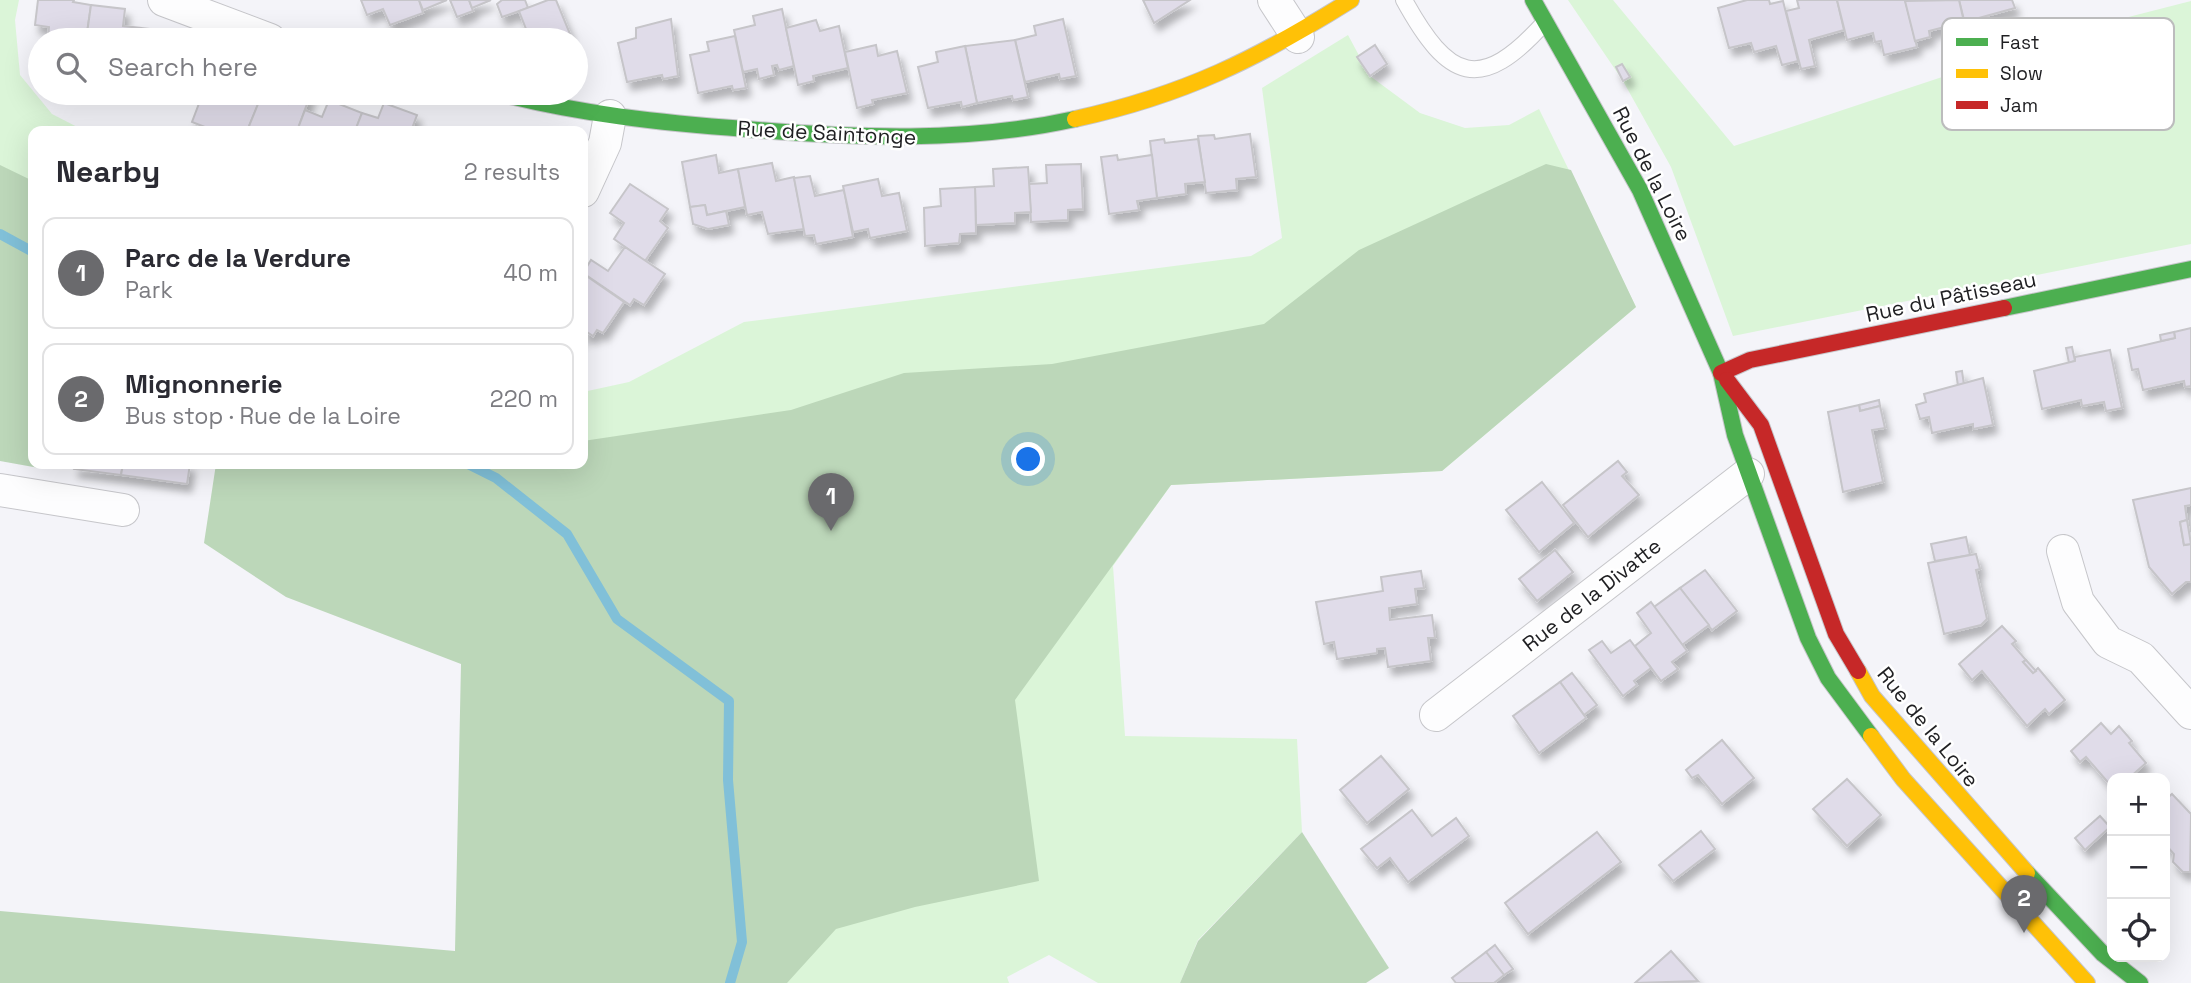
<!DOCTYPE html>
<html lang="en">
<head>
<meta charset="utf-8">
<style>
  :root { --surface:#fff; --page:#f2f2f3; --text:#2b2b33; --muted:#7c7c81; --line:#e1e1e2; --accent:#6a6a6d }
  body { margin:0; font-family:"Space Grotesk",sans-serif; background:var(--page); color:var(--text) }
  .controls { position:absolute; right:21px; bottom:21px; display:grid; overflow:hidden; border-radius:14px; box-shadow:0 7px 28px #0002 }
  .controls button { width:63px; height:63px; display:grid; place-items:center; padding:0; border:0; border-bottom:2px solid var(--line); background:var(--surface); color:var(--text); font:35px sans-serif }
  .you { position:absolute; left:1029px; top:460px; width:24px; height:24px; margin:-18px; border:5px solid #fff; border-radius:50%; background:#1a73e8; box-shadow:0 0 0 10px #1a73e833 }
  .badge { display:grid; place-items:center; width:46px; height:46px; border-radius:50%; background:var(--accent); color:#fff; font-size:23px; font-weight:700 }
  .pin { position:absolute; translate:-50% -58px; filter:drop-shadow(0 2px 4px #0008) }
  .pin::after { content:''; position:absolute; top:37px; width:24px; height:21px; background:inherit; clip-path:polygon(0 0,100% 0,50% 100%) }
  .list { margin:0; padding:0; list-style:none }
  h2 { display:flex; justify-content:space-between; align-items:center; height:91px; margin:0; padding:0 28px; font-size:30px }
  h2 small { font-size:23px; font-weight:400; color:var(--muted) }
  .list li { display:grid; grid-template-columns:46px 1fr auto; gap:21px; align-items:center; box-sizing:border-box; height:112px; margin:0 14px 14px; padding:0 14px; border:2px solid var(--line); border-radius:14px }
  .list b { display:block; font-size:26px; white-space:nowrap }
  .list p { margin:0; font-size:23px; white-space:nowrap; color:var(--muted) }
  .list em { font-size:23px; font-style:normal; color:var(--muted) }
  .icon { flex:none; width:38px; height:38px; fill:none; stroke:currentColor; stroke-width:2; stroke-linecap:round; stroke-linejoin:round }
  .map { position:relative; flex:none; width:2191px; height:983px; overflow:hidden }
  .search { position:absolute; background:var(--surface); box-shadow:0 7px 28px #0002; left:28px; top:28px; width:560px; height:77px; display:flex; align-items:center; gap:18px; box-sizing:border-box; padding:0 24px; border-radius:38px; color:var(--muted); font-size:26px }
  .panel { position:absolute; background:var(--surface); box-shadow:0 7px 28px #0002; left:28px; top:126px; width:560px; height:343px; border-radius:14px }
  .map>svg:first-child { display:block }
  .green { fill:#dbf5d8 }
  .forest { fill:#bcd7b9 }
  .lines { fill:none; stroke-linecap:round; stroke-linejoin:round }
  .stream { stroke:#81c0d8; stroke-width:10 }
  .building { fill:#e0dce9; stroke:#c6c5c9; stroke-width:2; filter:url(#shadow) }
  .lane-casing { stroke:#c6c6ca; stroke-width:18 }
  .street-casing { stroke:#c6c6ca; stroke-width:34 }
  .fast-casing { stroke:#c6c6ca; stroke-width:18 }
  .slow-casing { stroke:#c6c6ca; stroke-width:18 }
  .jam-casing { stroke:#c6c6ca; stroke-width:18 }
  .lane { stroke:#fdfdfe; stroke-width:16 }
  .street { stroke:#fdfdfe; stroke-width:32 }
  .fast { stroke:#4caf50; stroke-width:16 }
  .slow { stroke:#ffc107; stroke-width:16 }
  .jam { stroke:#c62828; stroke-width:16 }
  .labels { text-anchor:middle; stroke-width:5; stroke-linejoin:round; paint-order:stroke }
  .street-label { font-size:21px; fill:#1f1f22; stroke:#fff }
  .key { fill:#fff; stroke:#bcbcbd; stroke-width:2 }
  .key-label { font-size:19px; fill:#1f1f22 }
</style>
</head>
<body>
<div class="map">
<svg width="2191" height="983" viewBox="0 0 2191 983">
  <defs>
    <filter id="shadow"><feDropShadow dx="4.5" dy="8" stdDeviation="3.5" flood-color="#0004"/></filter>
  </defs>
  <rect width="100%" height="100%" fill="#f4f4f9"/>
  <g class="green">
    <polygon points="0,0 19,0 15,20 20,75 52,114 85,131 33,131 33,276 0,258"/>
    <polygon points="1568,0 1613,0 1734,146 2105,23 2191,1 2191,244 1733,336 1671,167 1623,81"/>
    <polygon points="1348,35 1370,76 1420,113 1465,128 1509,125 1539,109 1636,307 1442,471 1171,485 1113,566 1125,736 1297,739 1302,832 1198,940 1180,983 1098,983 1049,955 1007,977 1009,983 767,983 583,464 583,392 629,382 744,322 1251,256 1282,238 1262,88"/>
  </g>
  <g class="forest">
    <polygon points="1546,164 1571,170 1636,307 1442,471 1171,485 1015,700 1039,881 915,907 836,929 787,983 0,983 0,911 455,951 461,664 286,597 204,543 216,464 583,464 583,441 791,410 904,373 1052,364 1264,324 1359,250"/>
    <polygon points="0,165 33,181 33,464 39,464 39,468 0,461"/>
    <polygon points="1302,832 1389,968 1366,983 1180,983 1198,941"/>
  </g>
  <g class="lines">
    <g class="stream">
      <polyline points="0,234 33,252"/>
      <polyline points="468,464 496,478 567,534 617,619 729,701 728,780 742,942 730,983"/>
    </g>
  </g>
  <g class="building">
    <polygon points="38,0 74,0 73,2 91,5 86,40 48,40 49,27 35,25"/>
    <polygon points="361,0 419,0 423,13 390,25 383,9 367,15"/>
    <polygon points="419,0 447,0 423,10"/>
    <polygon points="450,0 469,0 473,11 457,17"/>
    <polygon points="469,0 491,0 472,8"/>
    <polygon points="525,0 528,8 502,17 497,4 502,0"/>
    <polygon points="548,0 556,0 570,34 561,38 562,40 513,40 511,36 526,29 519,11"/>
    <polygon points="1143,0 1190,0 1154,23"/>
    <polygon points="1747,0 1769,0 1770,4 1783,1 1798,61 1782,65 1776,46 1754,52 1751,43 1729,48 1718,8"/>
    <polygon points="1797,0 1837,0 1844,30 1809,40 1815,66 1801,69 1786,11 1799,8"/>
    <polygon points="1837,0 1905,0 1917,47 1884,55 1881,41 1875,42 1873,33 1847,40"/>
    <polygon points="1959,0 2012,0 2015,8 1979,18 1981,24 1966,28"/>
    <polygon points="1959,0 1964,22 1929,31 1930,37 1915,41 1905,1"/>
    <polygon points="91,5 125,9 123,26 141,28 140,40 86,40"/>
    <polygon points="782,9 794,66 779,70 777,65 772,66 774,75 759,79 757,69 743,72 734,30 755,25 753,16"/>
    <polygon points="671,19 678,76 663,79 662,75 627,82 618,43 636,38 636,28"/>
    <polygon points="1063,19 1076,76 1060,79 1059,74 1025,82 1015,40 1036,35 1034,26"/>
    <polygon points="816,20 820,31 839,26 848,68 813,76 814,81 798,85 786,28"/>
    <polygon points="141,28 176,32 176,40 140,40"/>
    <polygon points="735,36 746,88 733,90 732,86 698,93 690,55 709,51 707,42"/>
    <polygon points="1015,40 1028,97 1013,100 1012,96 977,103 965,46"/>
    <polygon points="876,45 878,56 897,51 907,93 872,100 873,104 857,108 845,52"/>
    <polygon points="1375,45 1387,64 1370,76 1357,57"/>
    <polygon points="965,46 977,103 962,107 961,102 928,108 918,67 938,62 936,52"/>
    <polygon points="1622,64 1630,77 1623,81 1616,67"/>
    <polygon points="203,93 263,93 247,131 232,128 231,131 215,131 192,122"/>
    <polygon points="293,93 311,93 297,131 247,131 262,94 288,104"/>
    <polygon points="329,100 362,113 355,131 297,131 305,110 322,117"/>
    <polygon points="384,103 417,115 411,131 355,131 362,113 378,118"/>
    <polygon points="1250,134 1256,177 1236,179 1237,190 1206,193 1198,136 1214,135 1215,139"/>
    <polygon points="1164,139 1165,143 1198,139 1205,182 1185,184 1186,194 1157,198 1150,141"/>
    <polygon points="716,155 719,173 738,169 745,207 707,215 705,205 690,207 682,162"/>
    <polygon points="1117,155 1118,160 1152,155 1157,198 1137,201 1139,210 1109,214 1101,157"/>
    <polygon points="772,163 776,181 794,177 804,229 768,234 762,212 747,215 738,169"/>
    <polygon points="1081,164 1083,209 1068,210 1068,220 1031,222 1029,184 1047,183 1046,165"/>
    <polygon points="1028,167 1031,212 1015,213 1015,223 976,225 975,187 994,186 993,169"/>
    <polygon points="810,176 815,196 844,190 853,237 816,244 814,235 805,236 794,178"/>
    <polygon points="878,179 882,196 899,193 907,231 870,238 868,229 853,232 843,186"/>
    <polygon points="630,184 668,209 660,221 668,228 645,261 614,239 624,223 610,213"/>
    <polygon points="975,187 976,233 960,234 959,243 925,246 924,208 941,206 940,189"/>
    <polygon points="705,205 707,215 726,211 729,225 708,229 693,224 690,207"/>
    <polygon points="625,247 665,274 644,305 634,299 630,305 583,273 591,260 608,271"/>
    <polygon points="585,275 624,302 603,333 597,330 593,336 587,332 583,337"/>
    <polygon points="2191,328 2191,386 2185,387 2184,381 2143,390 2138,369 2132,370 2128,349 2175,338 2174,332"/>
    <polygon points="2174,332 2175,338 2161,341 2160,335"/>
    <polygon points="2072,347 2075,361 2069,363 2066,348"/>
    <polygon points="2110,350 2122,408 2106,411 2104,402 2082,406 2081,400 2042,409 2034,371 2075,361 2075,357"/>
    <polygon points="1962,371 1964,385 1958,386 1956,372"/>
    <polygon points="1983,378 1993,425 1973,429 1973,424 1932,433 1929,417 1920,419 1916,405 1926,402 1924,394"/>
    <polygon points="1879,400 1880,406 1860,411 1859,405"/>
    <polygon points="1859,405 1860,411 1880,406 1885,428 1872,430 1883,482 1843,492 1828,412"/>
    <polygon points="1618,461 1627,472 1622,476 1639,495 1588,537 1563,505"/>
    <polygon points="75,464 123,464 121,475 74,469"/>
    <polygon points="123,464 190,464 187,484 121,475"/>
    <polygon points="1542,482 1574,523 1539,552 1506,510"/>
    <polygon points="2191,488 2191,505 2185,506 2187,520 2180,522 2184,545 2191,544 2191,582 2186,582 2172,594 2149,567 2133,500"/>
    <polygon points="2187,520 2191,544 2184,545 2180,522"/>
    <polygon points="1966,537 1970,555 1935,561 1931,544"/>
    <polygon points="1555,550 1573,572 1537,601 1519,579"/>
    <polygon points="1976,554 1980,569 1976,570 1987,619 1981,625 1944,634 1928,563"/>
    <polygon points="1705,570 1737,611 1712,630 1680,588"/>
    <polygon points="1421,571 1424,588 1415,589 1417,604 1389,608 1390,620 1432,615 1435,638 1428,638 1431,661 1388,667 1385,648 1377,649 1377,653 1337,659 1334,642 1324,644 1316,602 1383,591 1381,577"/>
    <polygon points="1680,588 1709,625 1682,645 1654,607"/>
    <polygon points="1651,602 1687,651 1672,662 1678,669 1661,681 1635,646 1651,633 1637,613"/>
    <polygon points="2002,626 2016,641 2012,644 2026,660 2023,662 2033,673 2038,668 2065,700 2049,714 2045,709 2027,726 1982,671 1972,680 1959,664"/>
    <polygon points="1630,640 1651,668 1634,681 1637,685 1623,696 1589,650 1602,641 1611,653"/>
    <polygon points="2026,660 2036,671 2033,673 2023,662"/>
    <polygon points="1572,673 1597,705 1584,715 1560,682"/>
    <polygon points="1560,682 1586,718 1539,753 1513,716"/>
    <polygon points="2101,723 2111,734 2119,726 2132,741 2129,743 2146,763 2129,778 2112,778 2112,787 2086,757 2080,762 2071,751"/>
    <polygon points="1722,740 1754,778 1722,804 1698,775 1692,778 1686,770"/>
    <polygon points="1381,756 1409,789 1367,823 1340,790"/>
    <polygon points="1847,779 1881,815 1847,846 1813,809"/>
    <polygon points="2172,794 2191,814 2190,872 2183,872 2173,862 2174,854 2165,844 2165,800"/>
    <polygon points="1412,810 1432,836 1456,818 1469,836 1408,882 1390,858 1377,868 1361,849"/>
    <polygon points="2100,816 2110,827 2085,850 2075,838"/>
    <polygon points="1701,831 1715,849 1673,881 1659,865"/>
    <polygon points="1597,832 1621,862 1528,934 1505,903"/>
    <polygon points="1495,945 1513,969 1504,975 1486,952"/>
    <polygon points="1671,951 1698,981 1635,983"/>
    <polygon points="1486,952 1504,975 1494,983 1456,983 1452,978"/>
  </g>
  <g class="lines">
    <defs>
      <path id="lane" d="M1404 0C1448 80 1480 95 1545 22"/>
      <g id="street">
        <polyline points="164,0 270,40"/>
        <polyline points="1274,0 1298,37"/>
        <polyline points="583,191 605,143 610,116"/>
        <polyline points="0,490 123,510"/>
        <polyline points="2063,551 2078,602 2108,642 2141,658 2191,713"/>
        <polyline points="1436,715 1748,474"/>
      </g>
      <g id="fast">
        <polyline points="1533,0 1640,190 1721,373 1735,435 1808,638 1828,678 1871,736"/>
        <path d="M498 93C579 114 662 123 746 129 855 138 967 143 1075 119"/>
        <polyline points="2004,308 2191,269"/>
        <polyline points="2027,873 2103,954 2140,983"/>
      </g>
      <g id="slow">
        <path d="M1075 119C1184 95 1257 59 1351 0"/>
        <polyline points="1858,671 1872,696 2027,873"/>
        <polyline points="1871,736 1903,779 2087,983"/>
      </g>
      <g id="jam">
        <polyline points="1721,373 1750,360 2004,308"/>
        <polyline points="1727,380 1761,425 1836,634 1858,671"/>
      </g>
    </defs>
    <use href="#lane" class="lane-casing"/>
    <use href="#street" class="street-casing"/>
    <use href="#fast" class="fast-casing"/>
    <use href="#slow" class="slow-casing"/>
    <use href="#jam" class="jam-casing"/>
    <use href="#lane" class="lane"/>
    <use href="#street" class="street"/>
    <use href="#fast" class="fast"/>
    <use href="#slow" class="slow"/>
    <use href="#jam" class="jam"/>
  </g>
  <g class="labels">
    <g class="street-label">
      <text transform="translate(827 133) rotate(3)" y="7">Rue de Saintonge</text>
      <text transform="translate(1652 174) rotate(63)" y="7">Rue de la Loire</text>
      <text transform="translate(1951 297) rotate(-12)" y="7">Rue du Pâtisseau</text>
      <text transform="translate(1592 595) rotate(-38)" y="7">Rue de la Divatte</text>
      <text transform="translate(1928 727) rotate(51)" y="7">Rue de la Loire</text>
    </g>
  </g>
  <rect x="1942" y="18" width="232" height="112" rx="10" class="key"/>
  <rect x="1956" y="38" width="32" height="8" fill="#4caf50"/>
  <rect x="1956" y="69" width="32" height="9" fill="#ffc107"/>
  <rect x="1956" y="101" width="32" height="8" fill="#c62828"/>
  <g class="key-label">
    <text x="2000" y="49">Fast</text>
    <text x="2000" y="80">Slow</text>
    <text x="2000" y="112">Jam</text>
  </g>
</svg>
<div class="controls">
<button>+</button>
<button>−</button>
<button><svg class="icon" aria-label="locate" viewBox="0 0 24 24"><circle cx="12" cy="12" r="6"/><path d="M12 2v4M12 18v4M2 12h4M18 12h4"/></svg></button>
</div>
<div class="you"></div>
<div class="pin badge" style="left:831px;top:531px">1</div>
<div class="pin badge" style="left:2024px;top:933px">2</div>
<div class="search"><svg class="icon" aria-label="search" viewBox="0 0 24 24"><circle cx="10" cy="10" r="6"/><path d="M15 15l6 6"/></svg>Search here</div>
<section class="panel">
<h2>Nearby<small>2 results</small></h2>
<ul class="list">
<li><span class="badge">1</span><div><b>Parc de la Verdure</b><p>Park</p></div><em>40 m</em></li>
<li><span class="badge">2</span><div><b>Mignonnerie</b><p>Bus stop · Rue de la Loire</p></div><em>220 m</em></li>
</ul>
</section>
</div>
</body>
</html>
